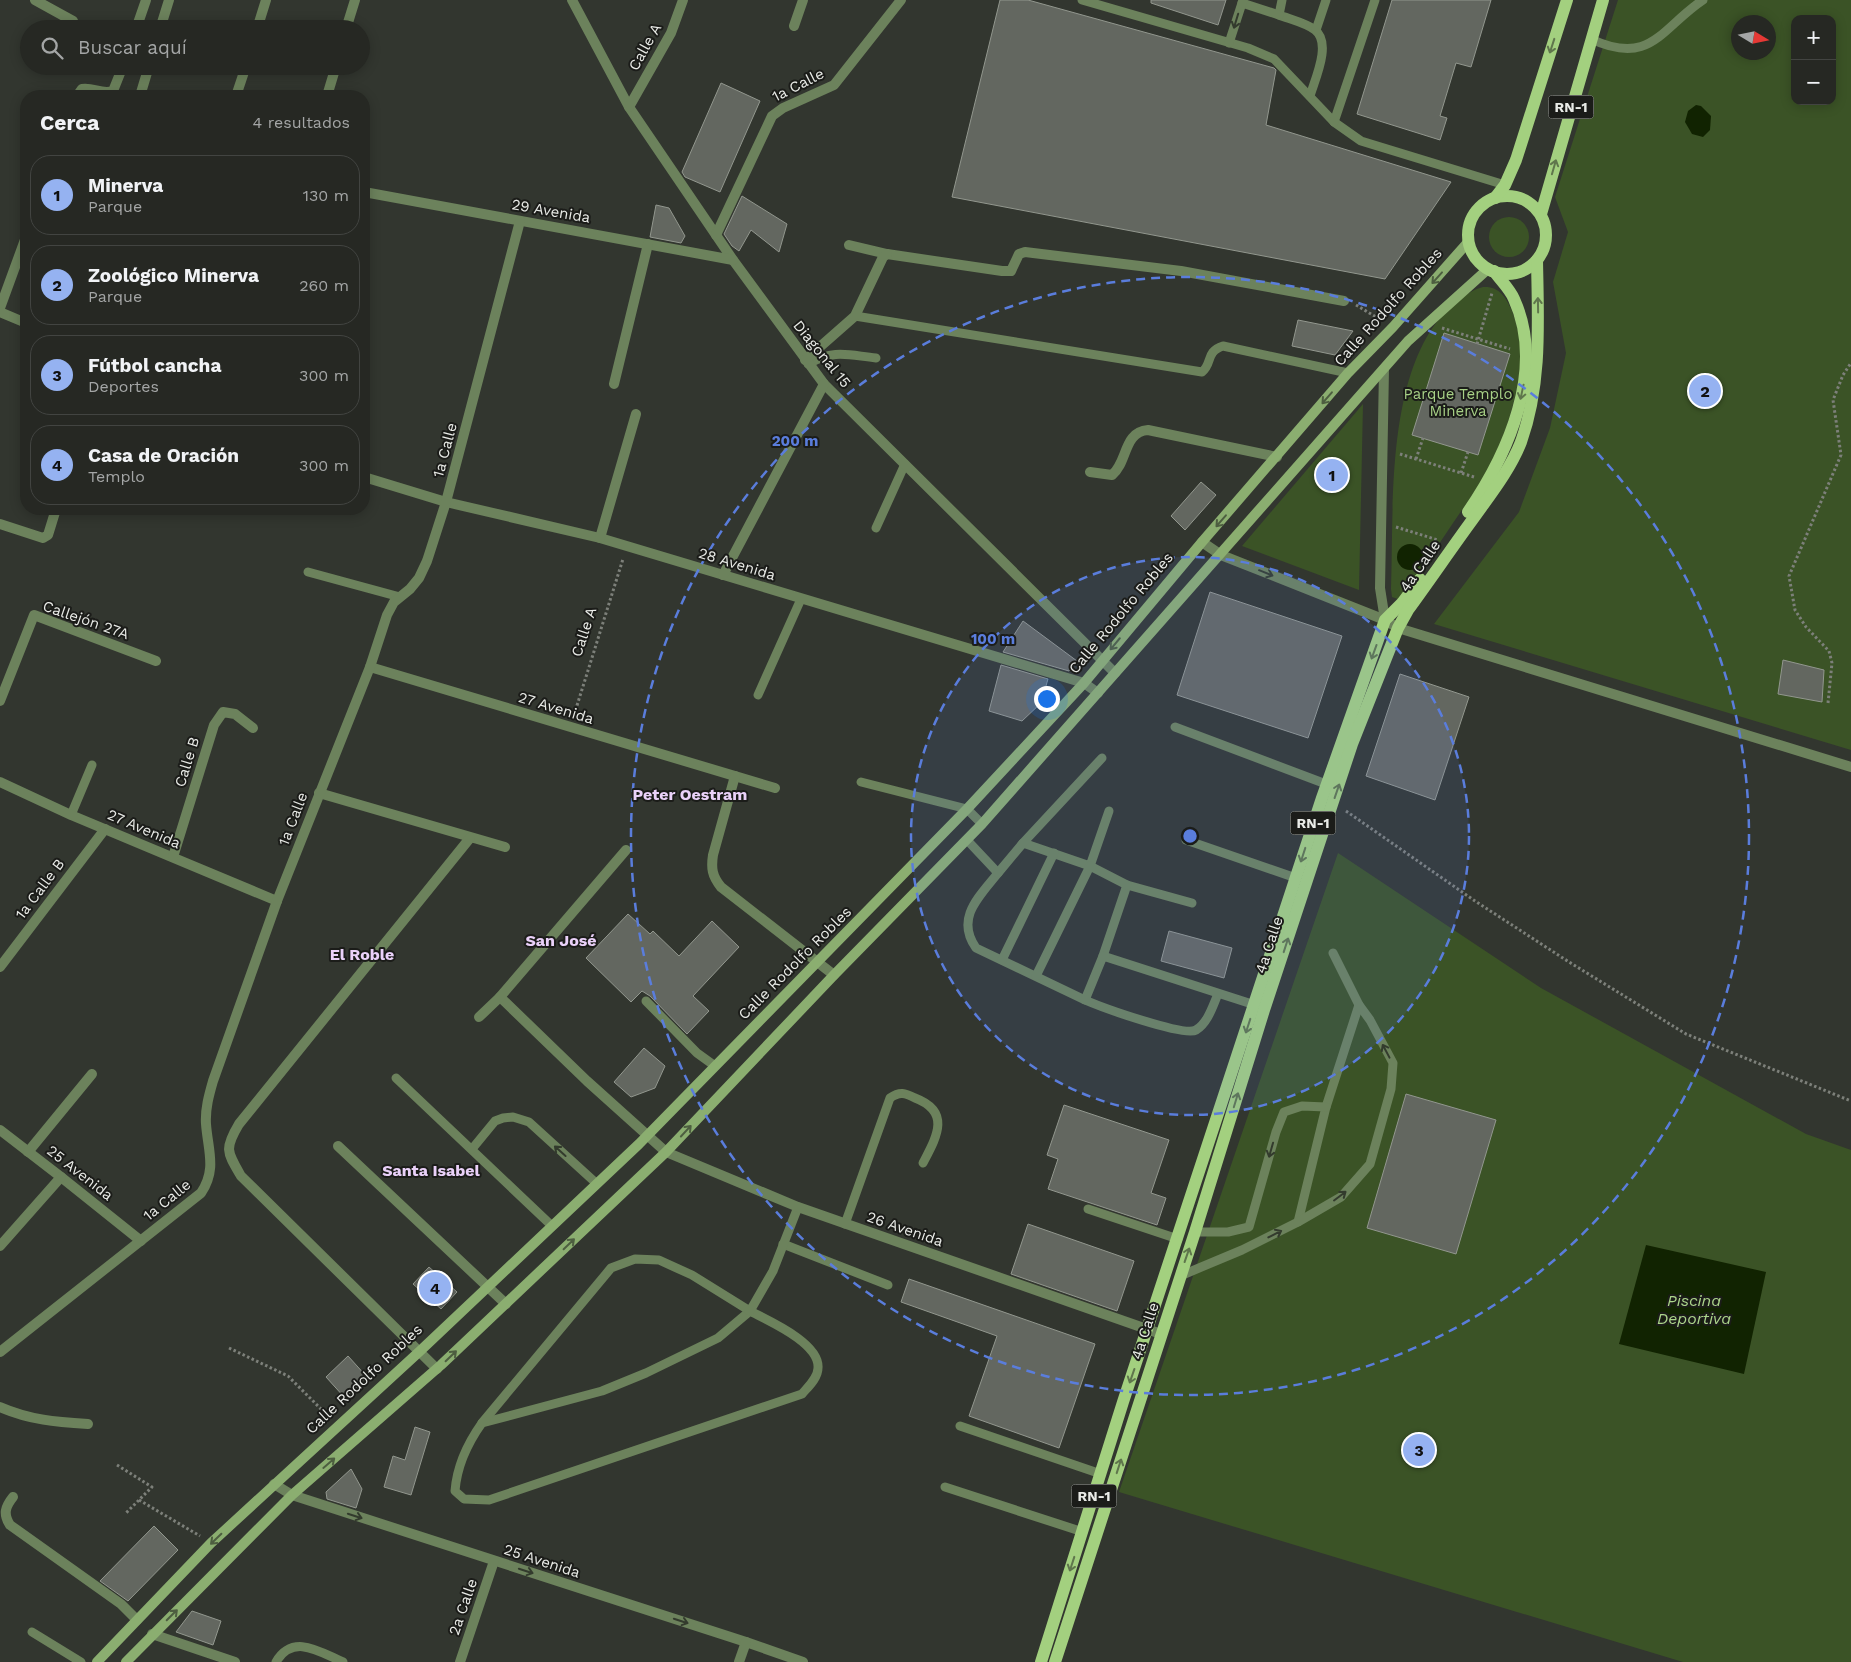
<!DOCTYPE html>
<html lang="es">
<head>
<meta charset="utf-8">
<style>
  :root { --surface:#262823; --page:#2e302b; --text:#f1f3f6; --muted:#a4a6a6; --line:#424441; --accent:#95b2f1 }
  body { margin:0; font-family:"Work Sans",sans-serif; background:var(--page); color:var(--text) }
  .controls { position:absolute; right:15px; top:15px; display:grid; overflow:hidden; border-radius:10px; box-shadow:0 2px 12px #0003 }
  .controls button { width:45px; height:45px; display:grid; place-items:center; padding:0; border:0; border-bottom:1px solid var(--line); background:var(--surface); color:var(--text); font:25px sans-serif }
  .compass { position:absolute; left:1731px; top:15px; width:45px; height:45px; border-radius:50%; background:var(--surface); box-shadow:0 2px 12px #0003; rotate:100deg }
  .you { position:absolute; left:1046px; top:698px; width:18px; height:18px; margin:-12px; border:4px solid #fff; border-radius:50%; background:#1a73e8; box-shadow:0 0 0 8px #1a73e833 }
  .badge { display:grid; place-items:center; width:32px; height:32px; border-radius:50%; background:var(--accent); color:#111; font-size:16px; font-weight:700 }
  .pin { position:absolute; translate:-50% -50%; border:2px solid #fff; box-shadow:0 1px 5px #0006 }
  .list { margin:0; padding:0; list-style:none }
  h2 { display:flex; justify-content:space-between; align-items:center; height:65px; margin:0; padding:0 20px; font-size:21px }
  h2 small { font-size:16px; font-weight:400; color:var(--muted) }
  .list li { display:grid; grid-template-columns:32px 1fr auto; gap:15px; align-items:center; box-sizing:border-box; height:80px; margin:0 10px 10px; padding:0 10px; border:1px solid var(--line); border-radius:20px }
  .list b { display:block; font-size:19px; white-space:nowrap }
  .list p { margin:0; font-size:16px; white-space:nowrap; color:var(--muted) }
  .list em { font-size:16px; font-style:normal; color:var(--muted) }
  .icon { flex:none; width:28px; height:28px; fill:none; stroke:currentColor; stroke-width:2; stroke-linecap:round; stroke-linejoin:round }
  .map { position:relative; flex:none; width:1851px; height:1662px; overflow:hidden }
  .search { position:absolute; background:var(--surface); box-shadow:0 2px 12px #0003; left:20px; top:20px; width:350px; height:55px; display:flex; align-items:center; gap:12px; box-sizing:border-box; padding:0 18px; border-radius:28px; color:var(--muted); font-size:19px }
  .panel { position:absolute; background:var(--surface); box-shadow:0 2px 12px #0003; left:20px; top:90px; width:350px; height:425px; border-radius:20px }
  .map>svg:first-child { display:block }
  .green { fill:#3b5326; fill-rule:evenodd }
  .water { fill:#112301 }
  .building { fill:#636760; stroke:#92978e }
  .lines { fill:none; stroke-linecap:round; stroke-linejoin:round }
  .path { stroke:#7d807a; stroke-width:3; stroke-dasharray:2.5 2.5; stroke-linecap:butt }
  .service { stroke:#6c825c; stroke-width:9 }
  .pedestrian { stroke:#6c825c; stroke-width:10 }
  .minor { stroke:#6c825c; stroke-width:10 }
  .secondary { stroke:#8bae70; stroke-width:10 }
  .primary { stroke:#a3d07f; stroke-width:12 }
  .oneway { stroke:#333b2d }
  .oneway2 { stroke:#5f764c }
  .oneway3 { stroke:#4d5e40 }
  .ring { fill:none; stroke:#5a7ddc; stroke-width:2.5; stroke-dasharray:9 6 }
  .labels { text-anchor:middle; stroke-width:4; stroke-linejoin:round; paint-order:stroke }
  .shield { fill:#1b1c19; stroke:#abada9; stroke-width:1 }
  .shield-label { font-size:14px; font-weight:bold; fill:#e9ebe7 }
  .street-label { font-size:15px; fill:#e9ebe7; stroke:#1b1c19 }
  .park-label { font-size:15px; fill:#a7d086; stroke:#1b1c19 }
  .neighbourhood-label { font-size:16px; font-weight:bold; fill:#ead1f9; stroke:#1b1c19 }
  .water-label { font-size:16px; font-style:italic; fill:#acd58b; stroke:#1b1c19 }
  .centre { fill:#5a7ddc; stroke:#1b1c19; stroke-width:2.5 }
  .ring-label { font-size:15px; text-anchor:middle; font-weight:bold; fill:#5a7ddc; stroke:#1b1c19; stroke-width:4; stroke-linejoin:round; paint-order:stroke }
</style>
</head>
<body>
<div class="map">
<svg width="1851" height="1662" viewBox="0 0 1851 1662">
  <rect width="100%" height="100%" fill="#32362f"/>
  <g class="green">
    <path d="M1618 0H1851V750L1434 624 1519 512 1550 428 1566 353 1553 282 1568 232 1555 197ZM1795 19H1832V101H1795ZM1738 22H1768V52H1738Z"/>
    <circle cx="1509" cy="237" r="20"/>
    <path d="M1483 287C1499 286 1506 297 1512 311 1517 325 1522 341 1521 356 1520 390 1503 446 1485 475 1473 495 1458 515 1445 535 1430 557 1417 580 1398 599L1392 597 1391 589C1394 506 1385 372 1448 309 1458 300 1470 290 1483 287Z"/>
    <polygon points="1363,404 1359,590 1242,546"/>
    <polygon points="1338,853 1541,988 1806,1134 1851,1150 1851,1662 1683,1662 1119,1492"/>
  </g>
  <g class="water">
    <polygon points="1696,105 1701,106 1711,116 1710,130 1703,137 1692,134 1685,122 1688,111"/>
    <circle cx="1410" cy="557" r="13"/>
    <polygon points="1646,1245 1766,1272 1744,1374 1619,1344"/>
  </g>
  <g class="building">
    <polygon points="1000,0 1028,0 1274,68 1276,70 1266,125 1451,182 1385,279 952,197"/>
    <polygon points="1151,0 1226,0 1218,25 1151,3"/>
    <polygon points="1392,0 1491,0 1471,67 1456,63 1440,116 1447,118 1440,140 1357,114"/>
    <polygon points="721,83 760,101 720,192 685,177 682,172"/>
    <polygon points="742,196 787,224 779,252 751,230 739,251 732,246 724,234"/>
    <polygon points="656,205 669,208 685,236 681,243 650,237"/>
    <polygon points="1298,320 1353,331 1335,355 1292,346"/>
    <polygon points="1444,333 1510,354 1478,455 1412,435"/>
    <polygon points="1201,482 1216,495 1185,530 1171,516"/>
    <polygon points="1210,592 1342,636 1308,738 1177,695"/>
    <polygon points="1023,621 1077,661 1069,671 1003,652"/>
    <polygon points="1783,660 1824,670 1822,702 1778,694"/>
    <polygon points="1001,665 1048,679 1041,703 1022,721 989,711"/>
    <polygon points="1400,674 1469,697 1435,800 1366,776"/>
    <polygon points="628,914 650,934 653,931 679,956 712,921 739,947 693,996 709,1011 687,1034 650,996 642,991 631,1002 586,958"/>
    <polygon points="1169,931 1232,948 1224,978 1161,961"/>
    <polygon points="644,1048 665,1066 655,1088 631,1097 614,1082"/>
    <polygon points="1406,1094 1496,1120 1456,1254 1367,1228"/>
    <polygon points="1064,1105 1169,1140 1151,1193 1166,1198 1157,1225 1048,1189 1058,1159 1047,1155"/>
    <polygon points="1028,1224 1134,1261 1117,1311 1011,1274"/>
    <polygon points="429,1267 457,1292 441,1309 413,1284"/>
    <polygon points="909,1279 1095,1344 1059,1448 969,1416 997,1336 901,1302"/>
    <polygon points="348,1356 367,1377 345,1398 326,1377"/>
    <polygon points="415,1427 430,1432 411,1495 384,1487 393,1456 405,1460"/>
    <polygon points="351,1469 362,1489 356,1508 327,1499 326,1492"/>
    <polygon points="154,1526 178,1550 128,1601 100,1581"/>
    <polygon points="192,1611 221,1621 213,1645 176,1632"/>
  </g>
  <g class="lines">
    <g class="path">
      <polyline points="1356,305 1381,320"/>
      <polyline points="1442,328 1510,349"/>
      <polyline points="1477,344 1492,293"/>
      <polyline points="1400,454 1474,477"/>
      <polyline points="1416,459 1423,438"/>
      <polyline points="1461,473 1468,452"/>
      <polyline points="1396,527 1438,540"/>
      <polyline points="1828,703 1832,663 1829,651 1806,627 1795,610 1789,576 1841,455 1833,400 1843,375 1851,363"/>
      <polyline points="574,715 623,559"/>
      <polyline points="1346,811 1475,901 1569,962 1686,1034 1851,1101"/>
      <polyline points="229,1348 288,1376 328,1416"/>
      <polyline points="117,1465 152,1487 126,1513"/>
      <polyline points="139,1500 200,1536"/>
    </g>
    <g class="service">
      <polyline points="1082,0 1248,48 1274,59 1334,122 1361,141 1505,185"/>
      <path d="M1282 0 1279 15C1289 19 1306 23 1315 30 1332 43 1315 79 1310 96"/>
      <polyline points="1242,3 1279,15"/>
      <polyline points="1316,30 1326,0"/>
      <path d="M1591 39C1651 67 1661 28 1703 0"/>
      <polyline points="1229,43 1243,0"/>
      <polyline points="1334,122 1375,0"/>
      <path d="M855 316 1202 372C1213 363 1205 352 1223 346L1348 373"/>
      <path d="M808 364C835 349 847 355 876 358"/>
      <polyline points="876,528 905,464"/>
      <polyline points="308,572 400,597"/>
      <polyline points="758,695 801,599"/>
      <polyline points="1175,727 1326,784"/>
      <polyline points="861,782 967,809 982,824"/>
      <polyline points="71,815 92,765"/>
      <path d="M967 840 998 873C979 897 955 918 976 948L1085 1000"/>
      <polyline points="1186,840 1296,878"/>
      <polyline points="1023,843 1090,866 1109,811"/>
      <polyline points="998,873 1023,843 1102,758"/>
      <polyline points="1103,956 1127,885 1192,903"/>
      <polyline points="1002,960 1054,853"/>
      <polyline points="1036,976 1090,866 1127,885"/>
      <path d="M1218 994C1213 1005 1208 1023 1196 1030 1184 1037 1101 1007 1085 1000L1103 956 1255 1005"/>
      <polyline points="646,1001 697,1053 715,1066"/>
      <polyline points="396,1078 551,1225"/>
      <polyline points="472,1149 495,1121 503,1118 513,1117 529,1122 596,1183"/>
      <polyline points="1088,1209 1178,1239"/>
      <polyline points="1298,1222 1326,1107 1359,1005"/>
      <path d="M845 1224 890 1098C900 1091 905 1093 915 1098 952 1112 936 1138 923 1163"/>
      <polyline points="1195,1232 1228,1232 1249,1227 1276,1132 1284,1112 1302,1106 1326,1107"/>
      <polyline points="783,1244 888,1285"/>
      <polyline points="1180,1276 1242,1250 1298,1222 1341,1197 1370,1164 1391,1089 1393,1063 1370,1020 1359,1005 1333,953"/>
      <path d="M750 1311C769 1321 820 1343 818 1368 818 1378 808 1387 802 1394L489 1500 464 1499 455 1491C457 1465 467 1444 482 1423L602 1391 646 1373 718 1338Z"/>
      <polyline points="482,1423 611,1268 635,1259 659,1260 692,1275 750,1311 773,1271 798,1207"/>
      <polyline points="960,1426 1101,1474"/>
      <polyline points="945,1487 1083,1532"/>
      <polyline points="32,1632 81,1662"/>
      <path d="M276 1662C293 1633 320 1652 343 1662"/>
    </g>
    <polyline class="pedestrian" points="1398,628 1851,767"/>
    <g class="minor">
      <polyline points="35,0 73,21"/>
      <polyline points="572,0 629,107 733,260 824,384 1115,673"/>
      <polyline points="794,26 803,0"/>
      <polyline points="136,29 146,0"/>
      <polyline points="160,29 169,0"/>
      <polyline points="257,29 266,0"/>
      <polyline points="346,29 355,0"/>
      <path d="M77 96 82 89C93 87 102 95 113 91L123 66"/>
      <polyline points="140,96 149,66"/>
      <polyline points="236,96 246,66"/>
      <polyline points="327,96 336,66"/>
      <polyline points="629,107 671,33 683,0"/>
      <polyline points="364,192 733,260"/>
      <polyline points="716,235 772,116 783,108 834,85 901,0"/>
      <polyline points="849,245 887,254 1002,271 1011,271 1019,254 1025,252 1181,271 1344,301"/>
      <polyline points="0,308 26,237"/>
      <polyline points="0,312 26,323"/>
      <polyline points="805,360 855,316 883,257 887,254"/>
      <polyline points="1384,369 1380,588 1385,620"/>
      <polyline points="614,384 648,244"/>
      <path d="M1090 472 1112 475C1128 462 1123 432 1148 430L1277 457"/>
      <polyline points="364,477 446,502 600,538 1084,683 1098,693"/>
      <polyline points="0,524 43,538 48,535 56,509"/>
      <polyline points="600,538 636,414"/>
      <polyline points="1202,542 1221,555 1385,620 1398,628"/>
      <polyline points="723,575 824,384"/>
      <polyline points="370,667 775,788"/>
      <polyline points="0,701 34,615 156,661"/>
      <path d="M735 776 713 855C711 868 712 876 721 887L834 975"/>
      <polyline points="0,782 71,815 277,901"/>
      <polyline points="319,793 505,847"/>
      <polyline points="173,857 214,725 223,712 235,714 253,728"/>
      <polyline points="0,967 105,829"/>
      <polyline points="500,997 587,1081 666,1152 798,1207 1161,1334"/>
      <polyline points="479,1017 500,997 626,850"/>
      <polyline points="0,1130 61,1177 141,1241"/>
      <polyline points="338,1146 506,1304"/>
      <polyline points="28,1152 92,1074"/>
      <polyline points="0,1246 61,1177"/>
      <path d="M0 1352 201 1193C217 1169 208 1151 206 1124 205 1109 209 1095 213 1081L277 901 370 667 387 615 394 602 410 589 419 578 427 561 446 502 520 221"/>
      <path d="M437 1369 241 1176C227 1152 224 1149 239 1124L470 838"/>
      <path d="M0 1407C30 1420 56 1422 88 1424"/>
      <polyline points="274,1484 292,1495 746,1642 803,1662"/>
      <path d="M13 1497C5 1507 3 1514 10 1525L121 1604 137 1620"/>
      <polyline points="152,1634 235,1662"/>
      <polyline points="460,1662 494,1561"/>
      <polyline points="739,1662 746,1642"/>
    </g>
    <g class="secondary">
      <polyline points="97,1662 211,1543 420,1351 639,1144 967,809 1084,683 1202,542 1348,373 1393,327 1469,241"/>
      <polyline points="126,1662 292,1495 441,1365 666,1152 834,975 982,824 1408,341 1488,269"/>
    </g>
    <g class="primary">
      <circle cx="1507" cy="235" r="39"/>
      <polyline points="1495,198 1505,185 1516,160 1567,0"/>
      <polyline points="1541,214 1603,0"/>
      <path d="M1468 512C1508 454 1546 369 1514 299 1510 289 1500 280 1494 271"/>
      <polyline points="1041,1662 1123,1402 1322,798 1385,620 1402,603 1420,579"/>
      <path d="M1055 1662 1195 1232 1264 1010 1352 744 1398 628 1408 610C1430 580 1451 549 1473 519 1490 495 1510 470 1521 442 1542 383 1538 321 1537 260"/>
    </g>
  </g>
  <defs><path id="oneway-shaft" d="M-6 0H5M1.5-3L5.5 0L1.5 3" fill="none" stroke-width="1.6" stroke-linecap="round" stroke-linejoin="round" transform="scale(1.25)"/></defs>
  <g class="oneway">
    <use href="#oneway-shaft" transform="translate(1236 21) rotate(107)"/>
    <use href="#oneway-shaft" transform="translate(1266 573) rotate(22)"/>
    <use href="#oneway-shaft" transform="translate(1386 1051) rotate(-118)"/>
    <use href="#oneway-shaft" transform="translate(1271 1150) rotate(106)"/>
    <use href="#oneway-shaft" transform="translate(560 1151) rotate(-138)"/>
    <use href="#oneway-shaft" transform="translate(1340 1196) rotate(-37)"/>
    <use href="#oneway-shaft" transform="translate(1275 1234) rotate(-27)"/>
    <use href="#oneway-shaft" transform="translate(355 1516) rotate(18)"/>
    <use href="#oneway-shaft" transform="translate(526 1571) rotate(18)"/>
    <use href="#oneway-shaft" transform="translate(681 1621) rotate(18)"/>
  </g>
  <g class="oneway2">
    <use href="#oneway-shaft" transform="translate(1552 46) rotate(108)"/>
    <use href="#oneway-shaft" transform="translate(1554 167) rotate(-74)"/>
    <use href="#oneway-shaft" transform="translate(1538 305) rotate(-91)"/>
    <use href="#oneway-shaft" transform="translate(1522 392) rotate(102)"/>
    <use href="#oneway-shaft" transform="translate(1374 652) rotate(110)"/>
    <use href="#oneway-shaft" transform="translate(1337 791) rotate(-71)"/>
    <use href="#oneway-shaft" transform="translate(1303 855) rotate(108)"/>
    <use href="#oneway-shaft" transform="translate(1286 945) rotate(-72)"/>
    <use href="#oneway-shaft" transform="translate(1248 1026) rotate(108)"/>
    <use href="#oneway-shaft" transform="translate(1236 1100) rotate(-73)"/>
    <use href="#oneway-shaft" transform="translate(1187 1255) rotate(-71)"/>
    <use href="#oneway-shaft" transform="translate(1132 1376) rotate(109)"/>
    <use href="#oneway-shaft" transform="translate(1119 1466) rotate(-72)"/>
    <use href="#oneway-shaft" transform="translate(1072 1564) rotate(108)"/>
  </g>
  <g class="oneway3">
    <use href="#oneway-shaft" transform="translate(1437 278) rotate(132)"/>
    <use href="#oneway-shaft" transform="translate(1327 398) rotate(131)"/>
    <use href="#oneway-shaft" transform="translate(1221 521) rotate(131)"/>
    <use href="#oneway-shaft" transform="translate(1115 644) rotate(130)"/>
    <use href="#oneway-shaft" transform="translate(686 1131) rotate(-47)"/>
    <use href="#oneway-shaft" transform="translate(569 1244) rotate(-44)"/>
    <use href="#oneway-shaft" transform="translate(451 1356) rotate(-44)"/>
    <use href="#oneway-shaft" transform="translate(329 1463) rotate(-41)"/>
    <use href="#oneway-shaft" transform="translate(216 1539) rotate(136)"/>
    <use href="#oneway-shaft" transform="translate(172 1615) rotate(-45)"/>
  </g>
  <circle cx="1190" cy="836" r="279" fill="#5a7ddc" fill-opacity=".12"/>
  <g class="ring">
    <circle cx="1190" cy="836" r="279"/>
    <circle cx="1190" cy="836" r="559"/>
  </g>
  <g class="labels">
    <g class="shield">
      <rect x="1548.5" y="95.5" width="45" height="23" rx="4"/>
      <rect x="1290.5" y="811.5" width="45" height="23" rx="4"/>
      <rect x="1071.5" y="1484.5" width="45" height="23" rx="4"/>
    </g>
    <g class="shield-label">
      <text x="1571" y="112">RN-1</text>
      <text x="1313" y="828">RN-1</text>
      <text x="1094" y="1501">RN-1</text>
    </g>
    <g class="street-label">
      <text transform="translate(645 47) rotate(-61)" y="5">Calle A</text>
      <text transform="translate(798 85) rotate(-27)" y="5">1a Calle</text>
      <text transform="translate(551 211) rotate(10)" y="5">29 Avenida</text>
      <text transform="translate(1388 307) rotate(-48)" y="5">Calle Rodolfo Robles</text>
      <text transform="translate(822 354) rotate(51)" y="5">Diagonal 15</text>
      <text transform="translate(445 450) rotate(-75)" y="5">1a Calle</text>
      <text transform="translate(737 564) rotate(17)" y="5">28 Avenida</text>
      <text transform="translate(1420 566) rotate(-55)" y="5">4a Calle</text>
      <text transform="translate(1121 613) rotate(-50)" y="5">Calle Rodolfo Robles</text>
      <text transform="translate(86 620) rotate(19)" y="5">Callejón 27A</text>
      <text transform="translate(584 632) rotate(-72)" y="5">Calle A</text>
      <text transform="translate(556 708) rotate(17)" y="5">27 Avenida</text>
      <text transform="translate(187 762) rotate(-73)" y="5">Calle B</text>
      <text transform="translate(293 819) rotate(-69)" y="5">1a Calle</text>
      <text transform="translate(144 829) rotate(23)" y="5">27 Avenida</text>
      <text transform="translate(40 889) rotate(-53)" y="5">1a Calle B</text>
      <text transform="translate(1269 945) rotate(-72)" y="5">4a Calle</text>
      <text transform="translate(795 963) rotate(-45)" y="5">Calle Rodolfo Robles</text>
      <text transform="translate(80 1173) rotate(38)" y="5">25 Avenida</text>
      <text transform="translate(167 1200) rotate(-39)" y="5">1a Calle</text>
      <text transform="translate(905 1229) rotate(19)" y="5">26 Avenida</text>
      <text transform="translate(1145 1331) rotate(-72)" y="5">4a Calle</text>
      <text transform="translate(364 1379) rotate(-43)" y="5">Calle Rodolfo Robles</text>
      <text transform="translate(542 1561) rotate(18)" y="5">25 Avenida</text>
      <text transform="translate(463 1607) rotate(-71)" y="5">2a Calle</text>
    </g>
    <g class="park-label">
      <text x="1458" y="399">Parque Templo<tspan x="1458" dy="17">Minerva</tspan></text>
    </g>
    <g class="neighbourhood-label">
      <text x="690" y="800">Peter Oestram</text>
      <text x="561" y="946">San José</text>
      <text x="362" y="960">El Roble</text>
      <text x="431" y="1176">Santa Isabel</text>
    </g>
    <g class="water-label">
      <text x="1694" y="1306">Piscina<tspan x="1694" dy="18">Deportiva</tspan></text>
    </g>
  </g>
  <circle cx="1190" cy="836" r="8" class="centre"/>
  <g class="ring-label">
    <text x="795" y="446">200 m</text>
    <text x="993" y="644">100 m</text>
  </g>
</svg>
<div class="controls">
<button>+</button>
<button>−</button>
</div>
<svg class="compass" viewBox="-18 -18 36 36"><path d="M0-13l5 13h-10z" fill="#e53935"/><path d="M0 13l5-13h-10z" fill="#a4a6a6"/></svg>
<div class="you"></div>
<div class="pin badge" style="left:1332px;top:475px">1</div>
<div class="pin badge" style="left:1705px;top:391px">2</div>
<div class="pin badge" style="left:1419px;top:1450px">3</div>
<div class="pin badge" style="left:435px;top:1288px">4</div>
<div class="search"><svg class="icon" aria-label="search" viewBox="0 0 24 24"><circle cx="10" cy="10" r="6"/><path d="M15 15l6 6"/></svg>Buscar aquí</div>
<section class="panel">
<h2>Cerca<small>4 resultados</small></h2>
<ul class="list">
<li><span class="badge">1</span><div><b>Minerva</b><p>Parque</p></div><em>130 m</em></li>
<li><span class="badge">2</span><div><b>Zoológico Minerva</b><p>Parque</p></div><em>260 m</em></li>
<li><span class="badge">3</span><div><b>Fútbol cancha</b><p>Deportes</p></div><em>300 m</em></li>
<li><span class="badge">4</span><div><b>Casa de Oración</b><p>Templo</p></div><em>300 m</em></li>
</ul>
</section>
</div>
</body>
</html>
